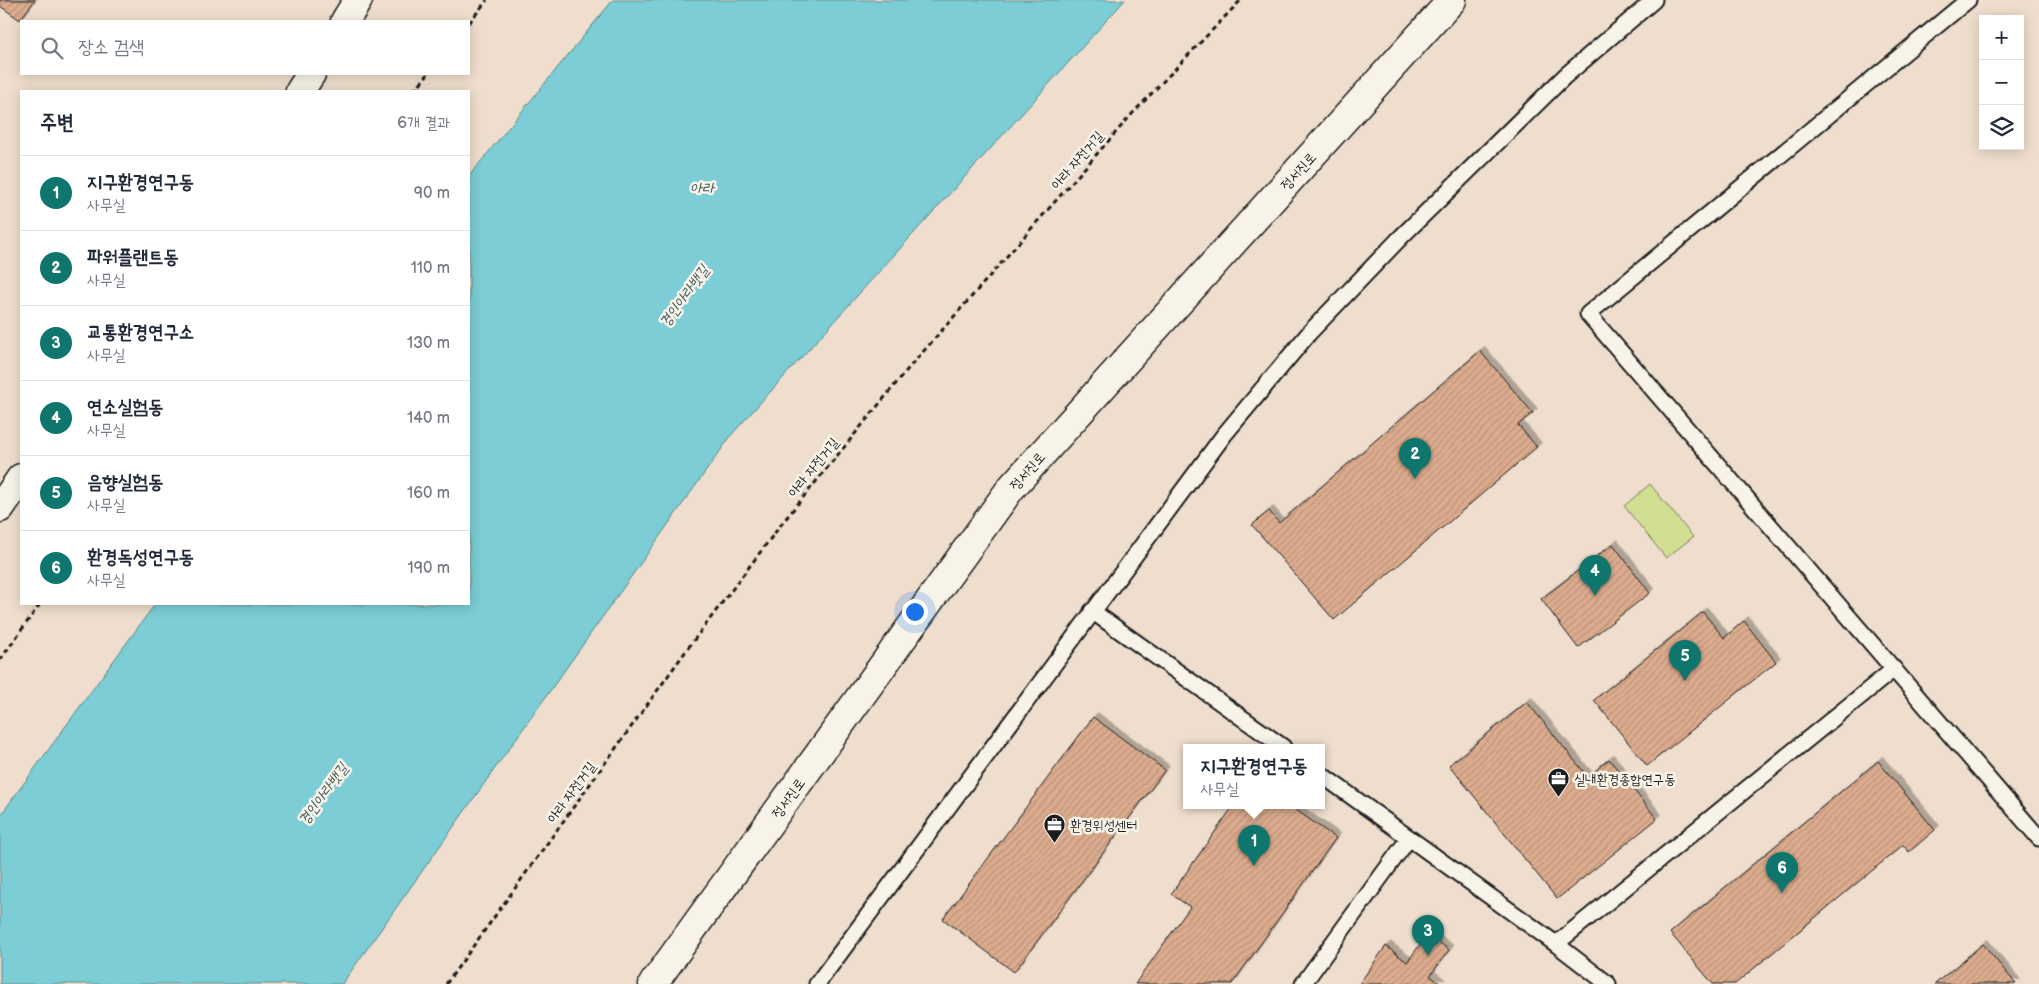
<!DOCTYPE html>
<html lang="ko">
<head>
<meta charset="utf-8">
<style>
  :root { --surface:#fff; --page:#f6f6f7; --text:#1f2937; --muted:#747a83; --line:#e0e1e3; --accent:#0f766e }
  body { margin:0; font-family:"Balsamiq Sans","Poor Story",sans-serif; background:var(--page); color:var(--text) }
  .controls { position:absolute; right:15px; top:15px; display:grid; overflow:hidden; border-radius:0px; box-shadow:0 2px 12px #0003 }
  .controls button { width:45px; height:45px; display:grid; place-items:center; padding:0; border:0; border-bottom:1px solid var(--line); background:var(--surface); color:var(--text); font:25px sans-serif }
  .you { position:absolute; left:914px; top:611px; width:18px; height:18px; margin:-12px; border:4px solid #fff; border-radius:50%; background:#1a73e8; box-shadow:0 0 0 8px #1a73e833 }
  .badge { display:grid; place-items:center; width:32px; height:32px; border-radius:50%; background:var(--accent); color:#fff; font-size:16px; font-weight:700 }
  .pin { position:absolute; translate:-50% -41px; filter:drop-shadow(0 1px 2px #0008) }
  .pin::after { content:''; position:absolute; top:26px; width:18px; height:15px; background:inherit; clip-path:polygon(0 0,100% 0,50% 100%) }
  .popup { position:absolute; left:1183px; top:744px; width:142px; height:65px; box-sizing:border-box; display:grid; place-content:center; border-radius:0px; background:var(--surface); filter:drop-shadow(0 1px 4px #0005); font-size:16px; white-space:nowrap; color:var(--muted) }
  .popup b { font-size:19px; color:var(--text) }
  .popup::after { content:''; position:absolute; left:50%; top:100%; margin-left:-10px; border:10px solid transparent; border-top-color:var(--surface) }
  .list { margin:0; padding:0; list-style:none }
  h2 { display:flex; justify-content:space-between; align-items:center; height:65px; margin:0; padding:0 20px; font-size:21px }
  h2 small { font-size:16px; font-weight:400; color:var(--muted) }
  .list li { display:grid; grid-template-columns:32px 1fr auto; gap:15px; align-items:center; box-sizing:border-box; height:75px; padding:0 20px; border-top:1px solid var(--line) }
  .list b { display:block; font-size:19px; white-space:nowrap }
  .list p { margin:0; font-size:16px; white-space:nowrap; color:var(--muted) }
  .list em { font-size:16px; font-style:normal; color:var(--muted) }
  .icon { flex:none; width:28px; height:28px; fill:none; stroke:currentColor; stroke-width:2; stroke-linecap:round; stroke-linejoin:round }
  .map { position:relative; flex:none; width:2039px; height:984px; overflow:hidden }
  .search { position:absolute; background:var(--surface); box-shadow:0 2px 12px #0003; left:20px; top:20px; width:450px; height:55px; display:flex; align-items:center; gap:12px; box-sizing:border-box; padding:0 18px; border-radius:0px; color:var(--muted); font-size:19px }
  .panel { position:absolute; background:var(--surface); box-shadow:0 2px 12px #0003; left:20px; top:90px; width:450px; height:515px; border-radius:0px }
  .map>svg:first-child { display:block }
  .green { fill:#d2de92; stroke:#777d57 }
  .water { fill:#7ccdd5; stroke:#56868b }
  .building { fill:url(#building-hatch); stroke:#1c1c1c; filter:url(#shadow) }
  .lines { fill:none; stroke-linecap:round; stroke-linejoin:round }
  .service-casing { stroke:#1c1c1c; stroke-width:19 }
  .tertiary-casing { stroke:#1c1c1c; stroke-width:31 }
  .secondary-casing { stroke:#1c1c1c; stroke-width:31 }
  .path { stroke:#1c1c1c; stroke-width:3; stroke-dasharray:5 4; stroke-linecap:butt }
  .service { stroke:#f7f3e8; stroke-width:15 }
  .tertiary { stroke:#f7f3e8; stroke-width:28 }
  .secondary { stroke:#f7f3e8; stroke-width:28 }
  .labels { text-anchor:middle; stroke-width:5; stroke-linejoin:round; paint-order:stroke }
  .street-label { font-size:14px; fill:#1c1c1c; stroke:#f7f3e8 }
  .poi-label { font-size:14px; fill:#1c1c1c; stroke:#f7f3e8; text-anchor:start }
  .water-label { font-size:15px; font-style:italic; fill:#3e5a5d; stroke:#f7f3e8 }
</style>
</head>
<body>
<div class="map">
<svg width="2039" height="984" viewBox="0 0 2039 984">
  <defs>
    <pattern id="building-hatch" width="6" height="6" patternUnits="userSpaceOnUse" patternTransform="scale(1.25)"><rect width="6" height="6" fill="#dcac8e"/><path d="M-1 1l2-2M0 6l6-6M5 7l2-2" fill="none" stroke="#bc937a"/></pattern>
    <filter id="shadow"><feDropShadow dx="4.5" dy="-4.5" stdDeviation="0" flood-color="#0004"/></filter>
  </defs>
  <rect width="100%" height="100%" fill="#efdecd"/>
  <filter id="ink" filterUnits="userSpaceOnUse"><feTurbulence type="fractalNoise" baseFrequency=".02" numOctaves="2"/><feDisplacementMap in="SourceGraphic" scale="10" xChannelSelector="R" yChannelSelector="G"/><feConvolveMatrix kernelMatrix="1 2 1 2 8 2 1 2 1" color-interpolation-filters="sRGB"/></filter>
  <g filter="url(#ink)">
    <polygon class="green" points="1650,484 1693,537 1666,558 1624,506"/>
    <polygon class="water" points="613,0 1125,0 733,433 342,984 0,984 0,816 155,604 469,604 469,176"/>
    <g class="building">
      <polygon points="0,0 35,0 20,20 0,6"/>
      <polygon points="1480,351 1533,413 1518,425 1537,447 1334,620 1252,525 1269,511 1279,523"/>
      <polygon points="1613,544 1650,593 1578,648 1541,599"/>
      <polygon points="1703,612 1724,638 1744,621 1776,662 1647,766 1594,700"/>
      <polygon points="1527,702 1588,777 1609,759 1657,819 1557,899 1449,765"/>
      <polygon points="1093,717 1165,770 1014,972 943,919"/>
      <polygon points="1878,761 1935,830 1909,852 1903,845 1735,984 1713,984 1670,933"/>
      <polygon points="1234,805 1289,805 1336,838 1232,984 1135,984 1190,907 1171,894"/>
      <polygon points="1428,934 1449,950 1430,976 1441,984 1359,984 1386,946 1407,962"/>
      <polygon points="1983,944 2016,984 1935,984"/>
    </g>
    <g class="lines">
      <defs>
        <g id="service">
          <polyline points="1968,0 1588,314 2039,838"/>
          <polyline points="1092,611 1283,747"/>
          <polyline points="1322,775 1556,944 1608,984"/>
          <polyline points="1556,944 1894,669"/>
          <polyline points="817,984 1224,435 1310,332 1401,237 1565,76 1654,0"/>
          <polyline points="1303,984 1409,838"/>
        </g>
        <polyline id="tertiary" points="653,984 1011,488 1452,0"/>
        <g id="secondary">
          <polyline points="345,21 358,0"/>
          <polyline points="300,91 311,74"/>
          <polyline points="0,508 21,478"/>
        </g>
      </defs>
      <use href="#service" class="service-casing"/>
      <use href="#tertiary" class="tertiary-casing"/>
      <use href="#secondary" class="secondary-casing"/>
      <g class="path">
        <polyline points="469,23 487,0"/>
        <polyline points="414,91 428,74"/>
        <polyline points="0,660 40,604"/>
        <polyline points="446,984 688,648 783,522 907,370 1132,114 1241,0"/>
      </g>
      <use href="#service" class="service"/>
      <use href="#tertiary" class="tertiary"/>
      <use href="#secondary" class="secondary"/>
    </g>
  </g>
  <defs>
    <symbol id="office-pin" viewBox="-11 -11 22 30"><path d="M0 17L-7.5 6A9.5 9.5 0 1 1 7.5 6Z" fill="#1c1c1c" stroke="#f7f3e8"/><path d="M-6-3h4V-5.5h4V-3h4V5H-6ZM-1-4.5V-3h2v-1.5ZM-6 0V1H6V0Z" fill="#fff"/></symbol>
  </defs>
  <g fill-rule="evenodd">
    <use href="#office-pin" x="1546" y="766" width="25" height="34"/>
    <use href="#office-pin" x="1042" y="812" width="25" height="34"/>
  </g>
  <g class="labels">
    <g class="street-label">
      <text transform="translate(1077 160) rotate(-49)" y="5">아라 자전거길</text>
      <text transform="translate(1298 171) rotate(-48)" y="5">정서진로</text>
      <text transform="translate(813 467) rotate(-51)" y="5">아라 자전거길</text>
      <text transform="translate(1027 471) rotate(-49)" y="5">정서진로</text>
      <text transform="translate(571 792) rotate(-54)" y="5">아라 자전거길</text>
      <text transform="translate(788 798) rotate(-54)" y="5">정서진로</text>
    </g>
    <g class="poi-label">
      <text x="1574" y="784">실내환경종합연구동</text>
      <text x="1070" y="830">환경위성센터</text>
    </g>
    <g class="water-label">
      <text x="702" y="193">아라</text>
      <text transform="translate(684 296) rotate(-54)" y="5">경인아라뱃길</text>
      <text transform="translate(323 794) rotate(-54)" y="5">경인아라뱃길</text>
    </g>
  </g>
</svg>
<div class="controls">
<button>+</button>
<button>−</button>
<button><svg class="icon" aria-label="layers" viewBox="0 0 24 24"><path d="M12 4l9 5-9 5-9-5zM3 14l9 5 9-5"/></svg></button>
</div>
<div class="you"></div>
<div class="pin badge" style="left:1254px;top:866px">1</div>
<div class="popup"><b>지구환경연구동</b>사무실</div>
<div class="pin badge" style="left:1415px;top:479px">2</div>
<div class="pin badge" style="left:1428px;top:956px">3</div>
<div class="pin badge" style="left:1595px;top:596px">4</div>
<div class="pin badge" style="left:1685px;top:681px">5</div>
<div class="pin badge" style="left:1782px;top:893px">6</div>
<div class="search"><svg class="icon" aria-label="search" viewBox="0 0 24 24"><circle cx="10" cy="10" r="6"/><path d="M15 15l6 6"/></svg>장소 검색</div>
<section class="panel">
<h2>주변<small>6개 결과</small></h2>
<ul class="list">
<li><span class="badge">1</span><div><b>지구환경연구동</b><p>사무실</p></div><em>90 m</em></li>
<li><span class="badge">2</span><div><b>파워플랜트동</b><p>사무실</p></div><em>110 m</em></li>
<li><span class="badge">3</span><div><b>교통환경연구소</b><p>사무실</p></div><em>130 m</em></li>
<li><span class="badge">4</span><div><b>연소실험동</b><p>사무실</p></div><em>140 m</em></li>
<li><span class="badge">5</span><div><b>음향실험동</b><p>사무실</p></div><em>160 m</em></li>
<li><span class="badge">6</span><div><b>환경독성연구동</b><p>사무실</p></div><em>190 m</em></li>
</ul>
</section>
</div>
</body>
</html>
